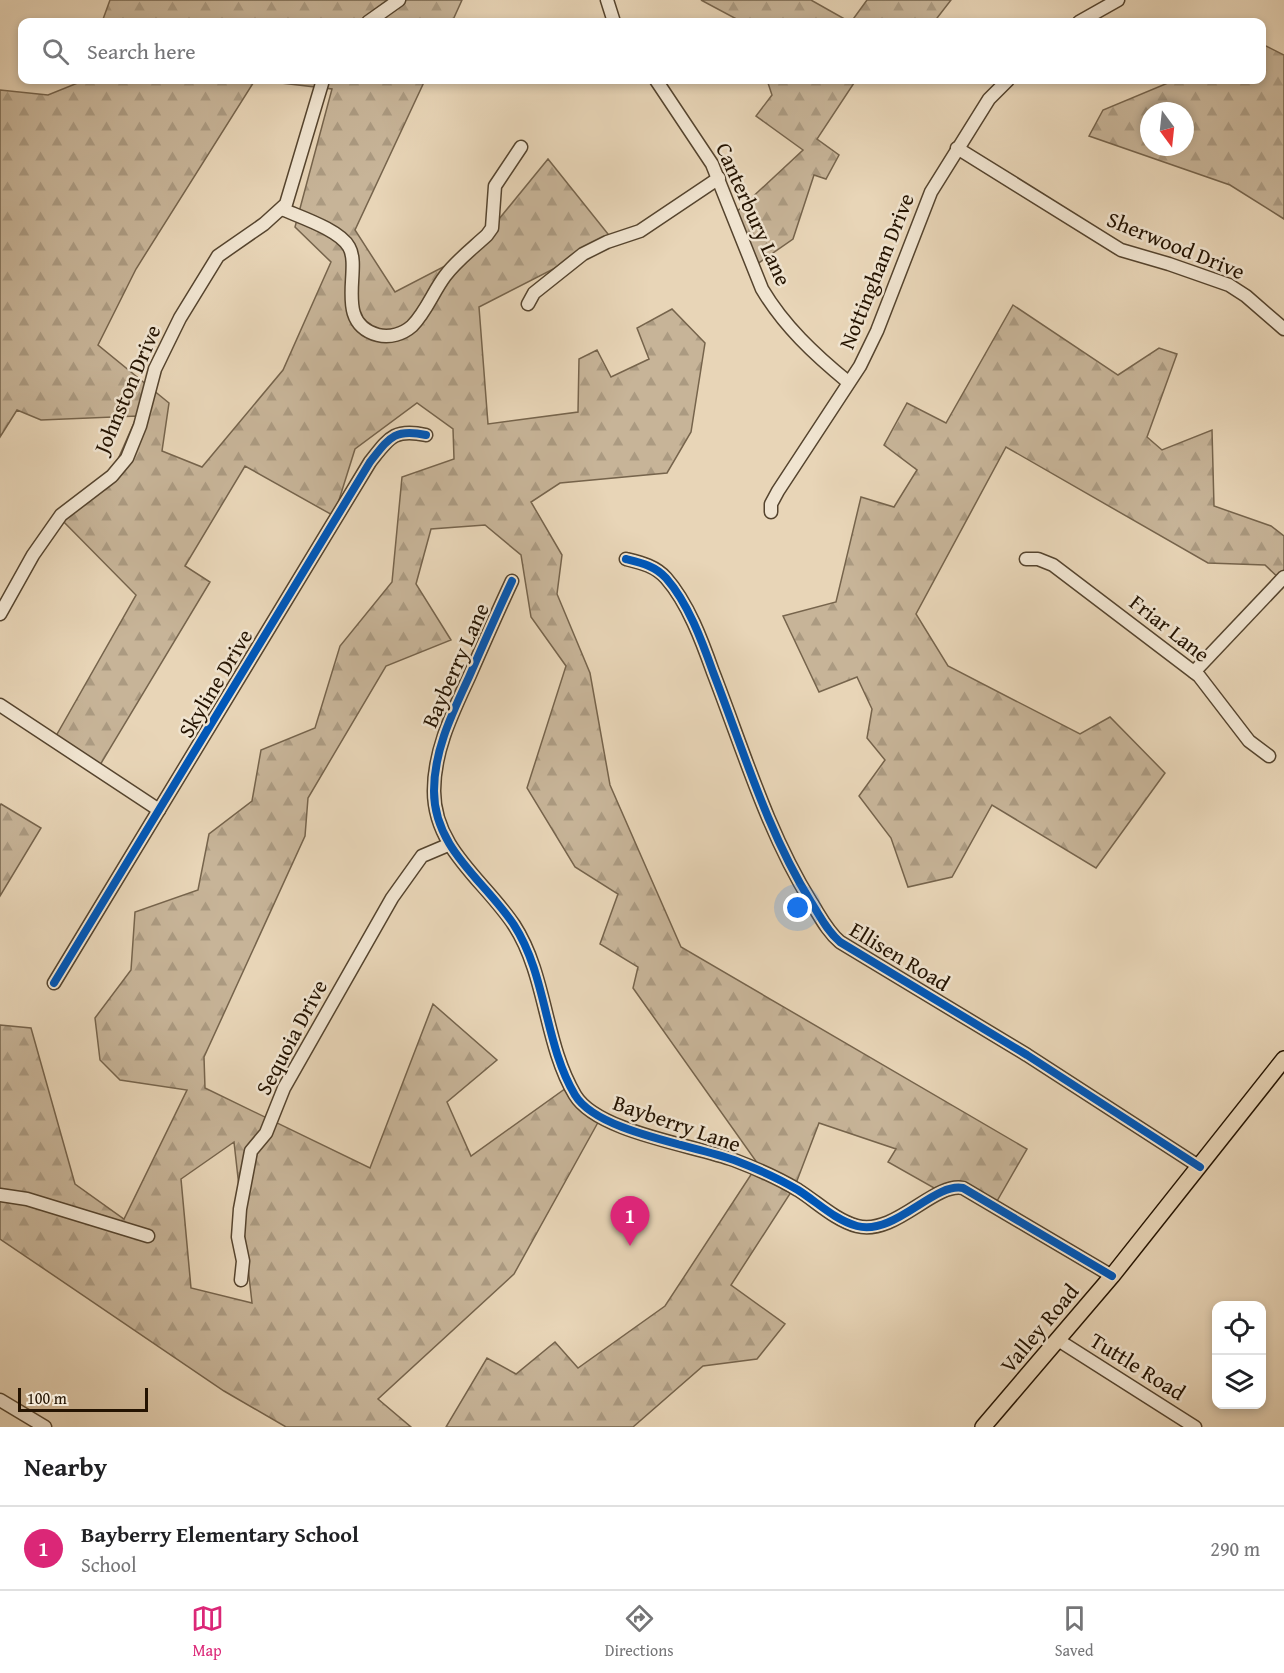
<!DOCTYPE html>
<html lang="en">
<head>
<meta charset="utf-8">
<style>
  :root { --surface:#fff; --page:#f6f6f6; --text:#202124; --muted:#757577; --line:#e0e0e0; --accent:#db2777 }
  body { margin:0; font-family:"Gentium Book Plus",serif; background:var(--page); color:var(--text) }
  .controls { position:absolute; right:18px; bottom:18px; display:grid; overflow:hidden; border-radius:12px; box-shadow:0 3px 9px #0003 }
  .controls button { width:54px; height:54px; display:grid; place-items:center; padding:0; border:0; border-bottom:2px solid var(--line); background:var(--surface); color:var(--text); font:30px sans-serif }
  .compass { position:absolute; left:1140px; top:102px; width:54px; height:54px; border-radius:50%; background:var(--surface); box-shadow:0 3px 9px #0003; rotate:165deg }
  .scale { position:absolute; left:18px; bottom:15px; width:130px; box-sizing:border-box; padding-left:6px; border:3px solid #241301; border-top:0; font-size:16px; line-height:21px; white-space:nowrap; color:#241301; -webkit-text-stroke:4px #f0e4d0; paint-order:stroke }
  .you { position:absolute; left:798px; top:908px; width:21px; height:21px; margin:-15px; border:4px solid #fff; border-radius:50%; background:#1a73e8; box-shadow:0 0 0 9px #1a73e833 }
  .badge { display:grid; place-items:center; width:39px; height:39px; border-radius:50%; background:var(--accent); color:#fff; font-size:20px; font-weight:700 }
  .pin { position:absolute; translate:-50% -50px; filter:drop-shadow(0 2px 3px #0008) }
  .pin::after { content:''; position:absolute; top:32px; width:21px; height:18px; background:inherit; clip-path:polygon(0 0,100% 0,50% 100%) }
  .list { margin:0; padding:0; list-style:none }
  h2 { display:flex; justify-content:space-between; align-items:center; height:78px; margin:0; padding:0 24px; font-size:26px }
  h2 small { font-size:20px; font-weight:400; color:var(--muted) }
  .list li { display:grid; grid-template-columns:39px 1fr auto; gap:18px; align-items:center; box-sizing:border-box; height:84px; padding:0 24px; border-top:2px solid var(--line) }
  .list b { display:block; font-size:22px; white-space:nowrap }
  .list p { margin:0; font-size:20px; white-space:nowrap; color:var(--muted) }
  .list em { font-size:20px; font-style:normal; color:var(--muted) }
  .icon { flex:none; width:33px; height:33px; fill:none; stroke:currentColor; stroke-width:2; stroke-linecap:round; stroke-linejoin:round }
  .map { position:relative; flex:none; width:1284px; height:1427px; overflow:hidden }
  .search { position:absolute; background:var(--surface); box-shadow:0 3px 9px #0003; left:18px; right:18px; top:18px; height:66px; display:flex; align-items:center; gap:15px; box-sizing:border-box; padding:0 21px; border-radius:12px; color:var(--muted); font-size:22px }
  .sheet { height:162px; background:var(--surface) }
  nav { display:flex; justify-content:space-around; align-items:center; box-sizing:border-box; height:84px; border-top:2px solid var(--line); background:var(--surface); font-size:16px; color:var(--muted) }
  nav a { display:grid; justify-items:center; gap:3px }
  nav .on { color:var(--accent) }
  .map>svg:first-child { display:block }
  .forest { fill:url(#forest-firs); stroke:#76644c; stroke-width:1.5; fill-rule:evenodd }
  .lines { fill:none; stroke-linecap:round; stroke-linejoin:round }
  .minor-casing { stroke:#55442e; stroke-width:15 }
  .major-casing { stroke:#241301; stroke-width:18 }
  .minor { stroke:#f0e4d0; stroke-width:12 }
  .major { stroke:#e8d5b7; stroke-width:15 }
  .cycleway-casing { stroke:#f0e4d0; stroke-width:11 }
  .cycleway { stroke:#0057b8; stroke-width:8 }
  .labels { text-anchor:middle; stroke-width:5; stroke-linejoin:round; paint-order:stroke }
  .street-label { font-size:22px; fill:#241301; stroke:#f0e4d0 }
</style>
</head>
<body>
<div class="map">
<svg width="1284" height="1427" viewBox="0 0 1284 1427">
  <defs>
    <pattern id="forest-firs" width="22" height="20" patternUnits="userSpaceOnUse" patternTransform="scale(1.5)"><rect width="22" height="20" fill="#c7b498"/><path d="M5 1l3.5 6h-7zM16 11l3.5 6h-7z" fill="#ab9a81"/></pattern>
  </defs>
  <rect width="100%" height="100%" fill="#e8d5b7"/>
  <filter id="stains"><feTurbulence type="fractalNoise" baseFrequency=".00333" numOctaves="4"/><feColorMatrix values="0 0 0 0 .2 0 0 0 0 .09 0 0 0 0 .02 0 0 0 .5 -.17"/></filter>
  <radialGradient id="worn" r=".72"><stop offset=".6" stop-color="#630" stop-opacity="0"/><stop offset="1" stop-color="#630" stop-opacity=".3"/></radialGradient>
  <g class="forest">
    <polygon points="110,0 462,0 452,22 102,22"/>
    <polygon points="701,0 811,0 850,22 742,22"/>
    <polygon points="867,0 951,0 934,22 851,22"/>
    <path d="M1262 44 1284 55V219L1230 185 1089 136 1103 110 1175 80H1262ZM1149 111H1185V147H1149Z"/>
    <path d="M85 80H425L355 230 395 292 472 252 548 159 612 239 479 307 488 424 578 412 579 359 597 350 611 377 649 359 637 328 672 309 705 343 691 432 667 473 560 483 531 502 562 555 557 594 590 673 610 785 681 947 1027 1149 997 1201 960 1181 934 1188 888 1162 896 1149 819 1123 795 1186 731 1285 785 1324 757 1359 703 1366 633 1427H446L487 1358 516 1374 555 1342 578 1368 665 1306 758 1164 633 988 638 967 600 944 618 894 575 867 527 788 566 666 531 617 521 555 485 525 431 529 416 584 451 640 386 666 308 798 305 836 204 1057 205 1088 370 1168 433 1004 497 1060 447 1102 471 1156 569 1086 601 1117 514 1274 378 1399 411 1427H286L224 1391 0 1239V1025L31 1028 75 1184 124 1219 187 1090 120 1080 100 1060 95 1018 131 970 135 912 198 890 209 834 252 801 261 750 315 728 340 646 392 582 402 477 454 459 453 429 417 403 355 449 334 516 245 466 185 566 210 582 100 765 56 736 136 595 58 516 115 466 137 416 41 420 17 410 0 437V90L48 95ZM255 80 332 89 295 227 331 262 283 370 202 467 162 451 169 403 98 345 136 269ZM234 1142 252 1303 191 1288 181 1179Z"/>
    <polygon points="767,80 856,80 817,139 839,155 826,179 814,175 793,239 750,269 731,217 803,150 756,116 772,95"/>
    <polygon points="1013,305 1118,375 1159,348 1177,354 1147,437 1162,450 1212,430 1214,506 1271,526 1284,536 1284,583 1265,565 1208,563 1006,447 916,614 948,666 1080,734 1110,717 1165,773 1096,868 992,805 952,877 908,887 891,838 859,796 885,760 867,738 872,709 857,677 819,692 783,616 836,602 861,497 894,507 917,470 884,445 907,403 946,423"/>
    <polygon points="1,804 41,828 0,896 0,806"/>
  </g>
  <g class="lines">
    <defs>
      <g id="minor">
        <polyline points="607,0 614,22"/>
        <polyline points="368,22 399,0"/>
        <polyline points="1079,22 1118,0"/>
        <path d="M656 80 712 164 762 289C784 326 814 354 848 382"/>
        <polyline points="957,148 1121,250 1169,264 1229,285 1246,296 1284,329"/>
        <path d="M282 209C300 217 340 230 349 247 362 269 333 323 378 335 390 338 403 334 412 326 426 312 433 292 445 276 456 261 473 248 487 235L492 228 495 186 521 147"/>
        <polyline points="528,304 534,293 583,254 607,242 640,231 719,178"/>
        <polyline points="771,512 771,504 778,491 860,366 877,331 931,192 989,99 1008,80"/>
        <path d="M626 559C642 563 655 566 666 578 688 603 702 641 713 672 743 749 767 831 811 902 820 916 827 931 840 942L1027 1055 1200 1167"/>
        <polyline points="1026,559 1038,559 1053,565 1199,676 1249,741 1269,756"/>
        <path d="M512 581C497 613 483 645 469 677 452 714 434 750 434 791 434 849 485 881 514 925 547 976 544 1043 575 1095 597 1132 693 1145 734 1160 755 1168 778 1178 798 1190 817 1202 835 1220 857 1226 895 1236 934 1182 963 1188L1112 1276"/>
        <polyline points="0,614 33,555 61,515 112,476 127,458 140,426 155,369 180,318 218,256 264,224 286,204 323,80"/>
        <polyline points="1194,672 1284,577"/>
        <polyline points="0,705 159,810"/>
        <path d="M54 983 370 462C389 438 394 428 426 435"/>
        <polyline points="0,1195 27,1199 148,1236"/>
        <polyline points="241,1280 243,1261 238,1237 240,1209 251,1151 266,1133 284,1088 392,898 422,856 448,845"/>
        <polyline points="1058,1340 1195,1427"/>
        <polyline points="0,1400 45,1427"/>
      </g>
      <polyline id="major" points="983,1427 1112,1276 1284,1059"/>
    </defs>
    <use href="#minor" class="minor-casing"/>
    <use href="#major" class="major-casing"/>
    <use href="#minor" class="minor"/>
    <use href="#major" class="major"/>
    <defs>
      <g id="cycleway">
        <path d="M626 559C642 563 655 566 666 578 688 603 702 641 713 672 743 749 767 831 811 902 820 916 827 931 840 942L1027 1055 1200 1167"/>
        <path d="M512 581C497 613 483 645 469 677 452 714 434 750 434 791 434 849 485 881 514 925 547 976 544 1043 575 1095 597 1132 693 1145 734 1160 755 1168 778 1178 798 1190 817 1202 835 1220 857 1226 895 1236 934 1182 963 1188L1112 1276"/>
        <path d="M54 983 370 462C389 438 394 428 426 435"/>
      </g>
    </defs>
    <use href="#cycleway" class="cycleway-casing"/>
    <use href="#cycleway" class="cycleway"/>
  </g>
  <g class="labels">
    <g class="street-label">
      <text transform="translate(754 214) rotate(66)" y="8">Canterbury Lane</text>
      <text transform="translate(1176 245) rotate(22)" y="8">Sherwood Drive</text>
      <text transform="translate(876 271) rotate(-68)" y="8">Nottingham Drive</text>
      <text transform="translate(127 389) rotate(-67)" y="8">Johnston Drive</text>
      <text transform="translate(1170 628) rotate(38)" y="8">Friar Lane</text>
      <text transform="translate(455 665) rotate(-66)" y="8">Bayberry Lane</text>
      <text transform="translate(215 683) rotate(-59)" y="8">Skyline Drive</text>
      <text transform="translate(900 956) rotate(31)" y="8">Ellisen Road</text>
      <text transform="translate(291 1037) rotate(-62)" y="8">Sequoia Drive</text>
      <text transform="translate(677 1123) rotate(19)" y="8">Bayberry Lane</text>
      <text transform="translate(1039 1328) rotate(-50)" y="8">Valley Road</text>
      <text transform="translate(1138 1366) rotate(32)" y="8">Tuttle Road</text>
    </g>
  </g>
  <rect width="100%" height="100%" filter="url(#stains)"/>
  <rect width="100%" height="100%" fill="url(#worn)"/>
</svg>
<div class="controls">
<button><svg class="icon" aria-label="locate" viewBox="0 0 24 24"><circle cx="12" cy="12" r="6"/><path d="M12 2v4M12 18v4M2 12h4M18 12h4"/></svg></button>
<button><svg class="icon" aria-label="layers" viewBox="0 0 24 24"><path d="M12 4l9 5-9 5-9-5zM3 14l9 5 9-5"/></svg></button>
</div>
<svg class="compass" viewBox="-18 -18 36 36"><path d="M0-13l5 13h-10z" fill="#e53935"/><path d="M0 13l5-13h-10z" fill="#757577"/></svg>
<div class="scale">100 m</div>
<div class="you"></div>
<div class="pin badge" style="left:630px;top:1246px">1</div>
<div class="search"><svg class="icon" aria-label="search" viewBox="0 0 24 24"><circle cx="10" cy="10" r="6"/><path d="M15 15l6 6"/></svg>Search here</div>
</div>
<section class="sheet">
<h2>Nearby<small></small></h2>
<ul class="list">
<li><span class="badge">1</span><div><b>Bayberry Elementary School</b><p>School</p></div><em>290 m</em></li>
</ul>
</section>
<nav>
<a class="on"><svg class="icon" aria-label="map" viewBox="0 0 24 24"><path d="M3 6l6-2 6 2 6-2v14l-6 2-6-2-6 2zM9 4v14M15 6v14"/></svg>Map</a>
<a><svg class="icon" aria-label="directions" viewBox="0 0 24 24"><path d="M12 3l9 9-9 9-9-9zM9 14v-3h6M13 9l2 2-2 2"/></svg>Directions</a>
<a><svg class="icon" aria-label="saved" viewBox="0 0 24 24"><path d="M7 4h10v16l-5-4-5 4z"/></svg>Saved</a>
</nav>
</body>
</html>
